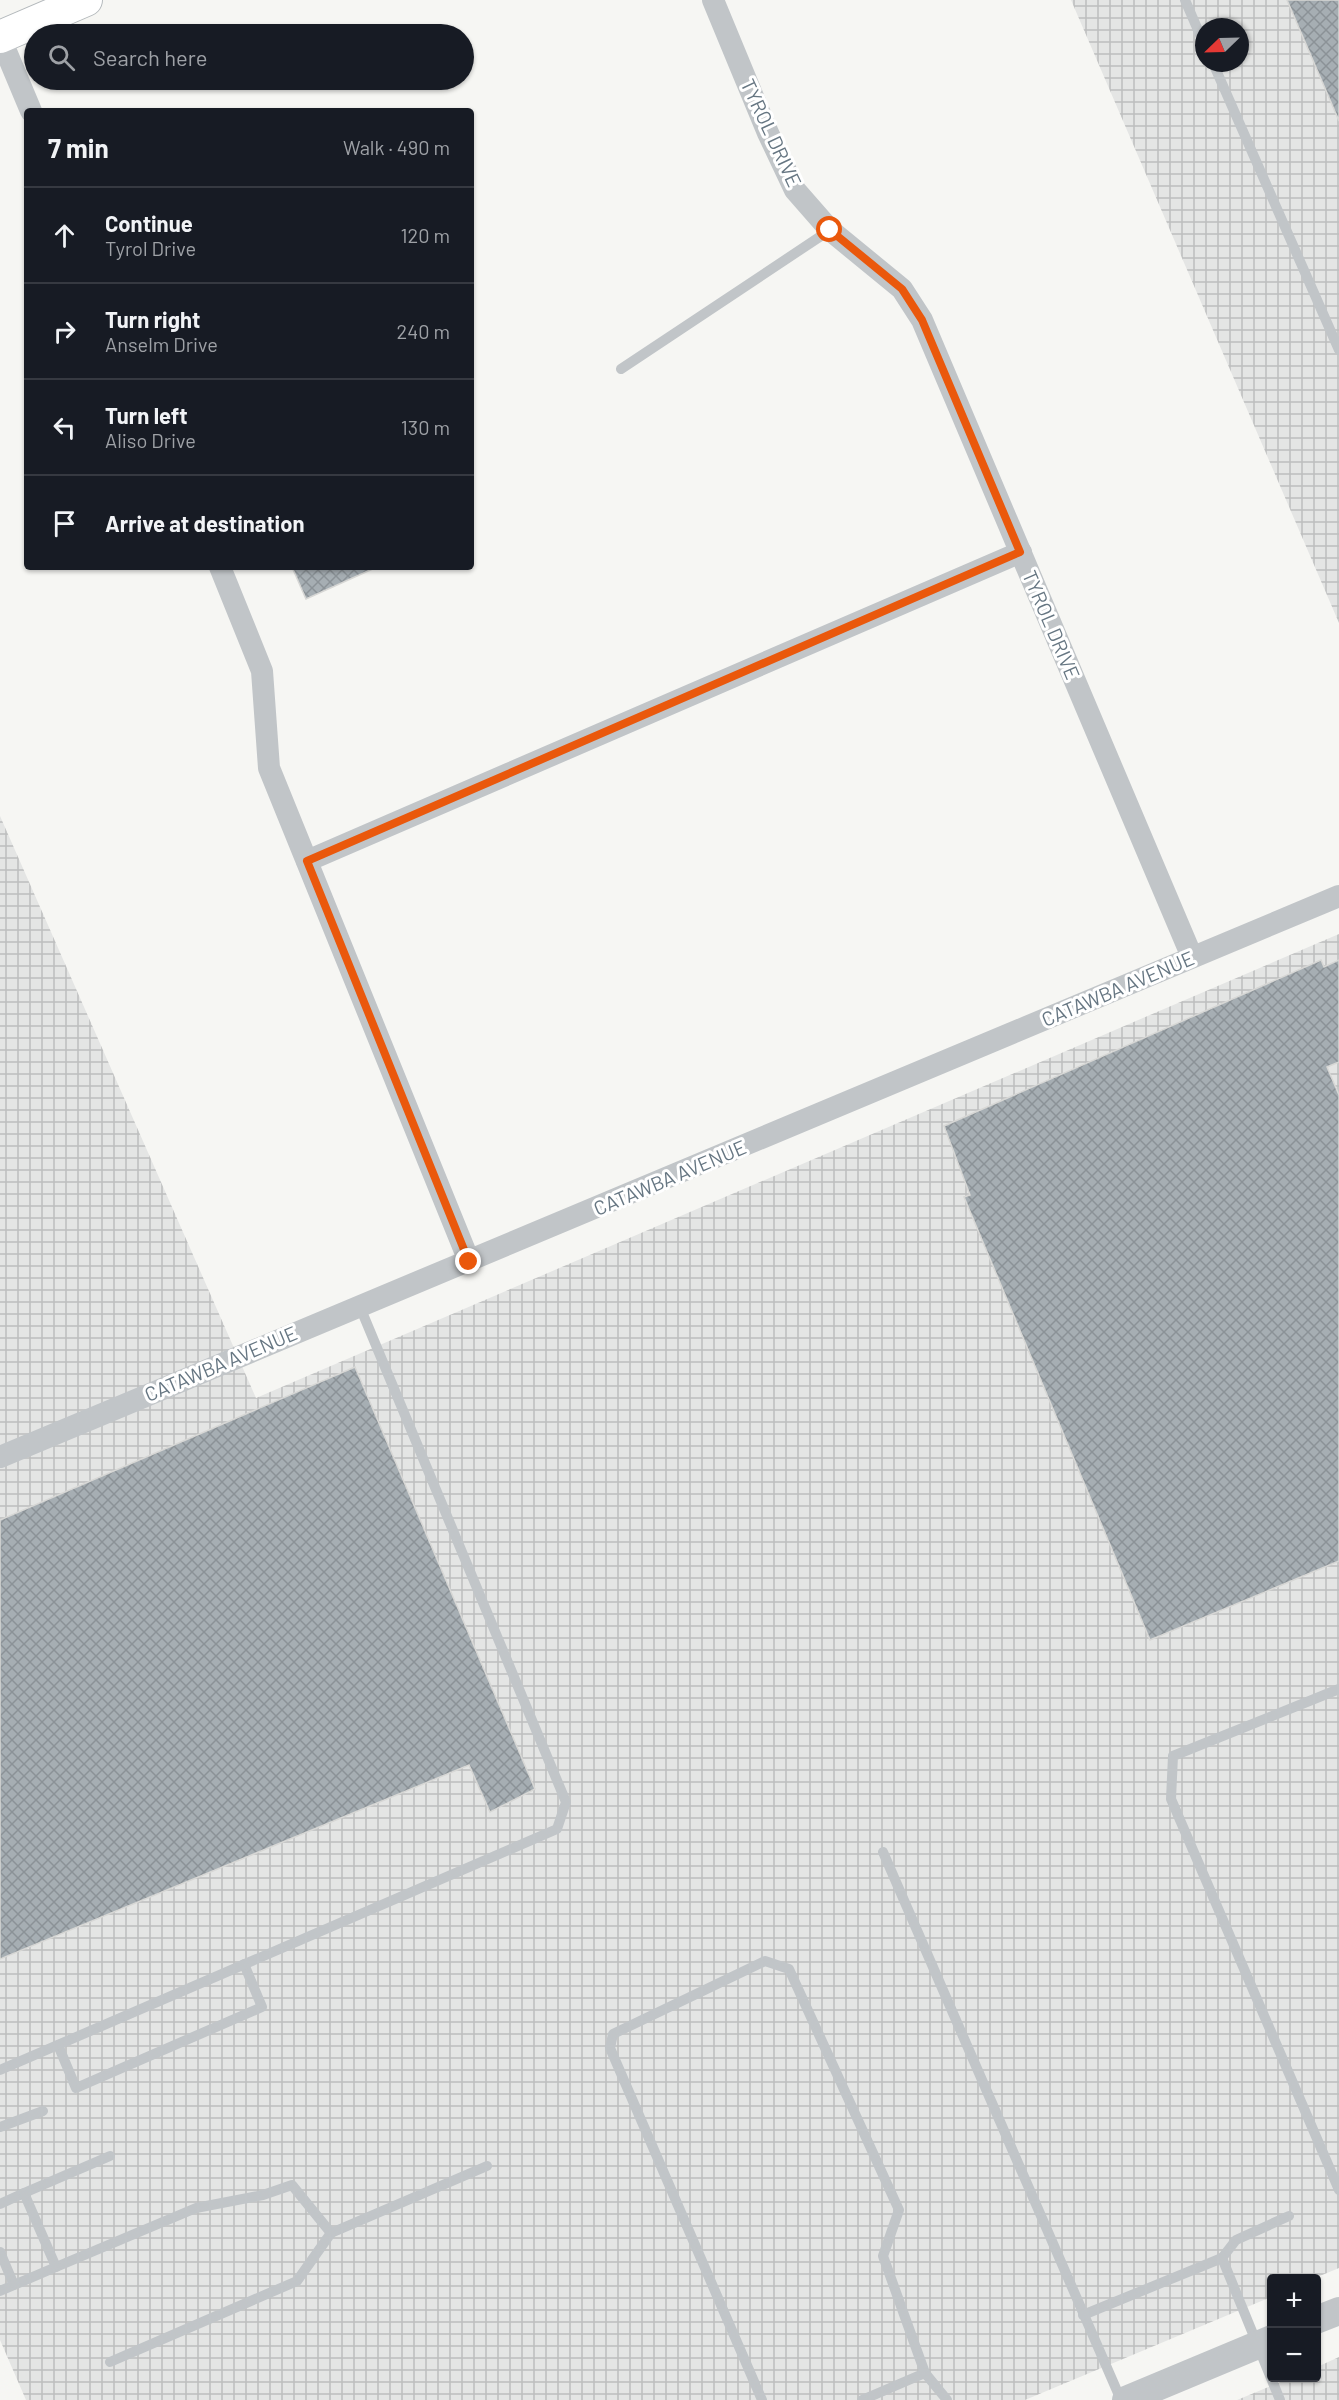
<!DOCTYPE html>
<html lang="en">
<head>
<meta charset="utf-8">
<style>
  :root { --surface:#171b24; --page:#242831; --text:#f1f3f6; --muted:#9ea1a6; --line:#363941 }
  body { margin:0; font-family:Barlow,sans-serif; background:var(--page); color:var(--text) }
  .controls { position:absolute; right:18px; bottom:18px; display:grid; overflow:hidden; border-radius:6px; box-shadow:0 2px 4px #0004 }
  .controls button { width:54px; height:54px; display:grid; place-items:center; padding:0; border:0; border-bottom:2px solid var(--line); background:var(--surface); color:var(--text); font:30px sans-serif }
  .compass { position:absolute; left:1195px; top:18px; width:54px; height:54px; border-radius:50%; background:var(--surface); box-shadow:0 2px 4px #0004; rotate:247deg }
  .stop { position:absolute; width:18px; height:18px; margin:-14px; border:4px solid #ea580c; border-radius:50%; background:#fff }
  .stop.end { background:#ea580c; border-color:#fff; box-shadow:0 2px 6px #0008 }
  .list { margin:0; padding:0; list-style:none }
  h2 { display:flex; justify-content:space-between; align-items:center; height:78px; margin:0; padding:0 24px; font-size:26px }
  h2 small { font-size:20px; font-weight:400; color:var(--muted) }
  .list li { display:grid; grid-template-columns:39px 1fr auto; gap:18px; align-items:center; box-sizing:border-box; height:96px; padding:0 24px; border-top:2px solid var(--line) }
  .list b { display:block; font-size:22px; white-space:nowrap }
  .list p { margin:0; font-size:20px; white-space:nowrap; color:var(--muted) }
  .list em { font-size:20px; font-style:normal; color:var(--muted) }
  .icon { flex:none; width:33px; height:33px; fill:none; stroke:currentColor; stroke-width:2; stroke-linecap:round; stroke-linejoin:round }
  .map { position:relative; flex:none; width:1339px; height:2400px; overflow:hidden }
  .search { position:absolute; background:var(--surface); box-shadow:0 2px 4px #0004; left:24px; top:24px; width:450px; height:66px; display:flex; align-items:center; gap:15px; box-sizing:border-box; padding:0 21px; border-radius:33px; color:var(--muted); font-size:22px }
  .panel { position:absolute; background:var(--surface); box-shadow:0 2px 4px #0004; left:24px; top:108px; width:450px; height:462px; border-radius:6px }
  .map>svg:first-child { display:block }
  .industrial { fill:url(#industrial-grid); fill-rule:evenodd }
  .building { fill:url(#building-cross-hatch); stroke:#d7d7d5; stroke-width:1.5 }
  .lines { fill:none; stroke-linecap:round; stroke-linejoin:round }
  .secondary-casing { stroke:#b4b9bc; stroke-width:34 }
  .service { stroke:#c1c5c8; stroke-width:10 }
  .minor { stroke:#c1c5c8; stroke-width:22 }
  .tertiary { stroke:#c1c5c8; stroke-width:28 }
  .secondary { stroke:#fff; stroke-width:32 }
  .route { stroke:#ea580c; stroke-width:8 }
  .labels { text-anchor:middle; stroke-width:6; stroke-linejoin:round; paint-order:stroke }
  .street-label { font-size:20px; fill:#667682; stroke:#fff }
</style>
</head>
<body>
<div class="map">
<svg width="1339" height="2400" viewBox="0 0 1339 2400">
  <defs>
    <pattern id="industrial-grid" width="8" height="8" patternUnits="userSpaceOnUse" patternTransform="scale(1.5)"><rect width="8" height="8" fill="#e4e5e4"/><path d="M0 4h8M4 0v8" fill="none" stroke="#bdbebe"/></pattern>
    <pattern id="building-cross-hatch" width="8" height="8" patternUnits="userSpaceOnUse" patternTransform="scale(1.5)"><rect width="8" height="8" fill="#a6aeb3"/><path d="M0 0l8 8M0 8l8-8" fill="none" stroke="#8b9297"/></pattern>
  </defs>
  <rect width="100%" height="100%" fill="#f6f6f3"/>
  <g class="industrial">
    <path d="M1071 0H1339V623ZM1204 27H1240V63H1204Z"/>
    <polygon points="0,816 256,1398 1339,934 1339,2268 1315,2278 1272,2278 1271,2297 1025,2400 26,2400 0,2340"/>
    <polygon points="1339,2357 1339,2400 1237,2400 1290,2378 1316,2378 1317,2367"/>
  </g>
  <g class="building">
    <polygon points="1287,0 1339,0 1339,121"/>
    <polygon points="292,567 377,567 306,599"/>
    <polygon points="1321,960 1324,967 1339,960 1339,1062 1327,1067 1339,1095 1339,1561 1150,1640 964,1197 970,1195 944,1126"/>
    <polygon points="355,1367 535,1789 490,1812 469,1765 0,1959 0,1520"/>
  </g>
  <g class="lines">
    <defs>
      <polyline id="secondary" points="0,37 86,0"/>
    </defs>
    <use href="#secondary" class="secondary-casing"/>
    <g class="service">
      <polyline points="1185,0 1204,44"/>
      <polyline points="1213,63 1339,350"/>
      <polyline points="621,369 830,230"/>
      <polyline points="1339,1689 1173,1756 1171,1799 1339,2190"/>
      <polyline points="883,1852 1121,2400"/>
      <polyline points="58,2045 76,2088 262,2007 244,1964"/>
      <polyline points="0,2070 557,1829 566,1802 360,1307"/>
      <polyline points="0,2127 43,2111"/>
      <polyline points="0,2204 24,2193"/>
      <polyline points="0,2252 14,2285"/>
      <polyline points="1222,2258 1236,2240 1289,2216"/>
      <polyline points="56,2267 196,2208 263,2195 292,2185 331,2233 487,2166"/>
      <polyline points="0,2291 56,2267 24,2193 110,2156"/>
      <polyline points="1083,2315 1222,2258 1280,2400"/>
      <polyline points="110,2362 297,2281 331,2233"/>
      <polyline points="762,2400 610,2048 613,2034 765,1961 789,1969 899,2210 883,2256 925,2373"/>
      <polyline points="862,2400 925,2373 947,2400"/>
    </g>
    <g class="minor">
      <polyline points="713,0 768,133 795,190 830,230 902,289 922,320 1192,957"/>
      <polyline points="0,37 31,111"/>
      <polyline points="220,567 262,671 269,768 469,1261"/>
      <polyline points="307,861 1021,552"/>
      <polyline points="0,1457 1339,896"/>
    </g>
    <g class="tertiary">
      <polyline points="1316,2320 1339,2311"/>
      <polyline points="1126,2400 1272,2339"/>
    </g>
    <use href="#secondary" class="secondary"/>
  </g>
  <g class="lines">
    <polyline class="route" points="469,1262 307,861 1020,552 922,320 902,289 830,230"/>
  </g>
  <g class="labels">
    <g class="street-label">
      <text transform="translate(771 133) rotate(65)" y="7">TYROL DRIVE</text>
      <text transform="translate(1051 625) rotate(67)" y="7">TYROL DRIVE</text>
      <text transform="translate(1118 989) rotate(-23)" y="7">CATAWBA AVENUE</text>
      <text transform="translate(670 1178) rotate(-23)" y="7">CATAWBA AVENUE</text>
      <text transform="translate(221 1364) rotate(-23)" y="7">CATAWBA AVENUE</text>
    </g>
  </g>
</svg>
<div class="controls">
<button>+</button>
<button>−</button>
</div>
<svg class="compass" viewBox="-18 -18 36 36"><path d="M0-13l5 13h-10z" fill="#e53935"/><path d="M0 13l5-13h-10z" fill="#9ea1a6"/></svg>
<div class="stop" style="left:830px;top:230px"></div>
<div class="stop end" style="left:469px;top:1262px"></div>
<div class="search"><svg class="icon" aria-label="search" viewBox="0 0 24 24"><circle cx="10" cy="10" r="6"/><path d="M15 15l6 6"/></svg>Search here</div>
<section class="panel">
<h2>7 min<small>Walk · 490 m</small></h2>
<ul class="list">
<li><svg class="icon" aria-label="ahead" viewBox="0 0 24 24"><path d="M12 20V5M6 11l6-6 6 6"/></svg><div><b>Continue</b><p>Tyrol Drive</p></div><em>120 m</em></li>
<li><svg class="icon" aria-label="right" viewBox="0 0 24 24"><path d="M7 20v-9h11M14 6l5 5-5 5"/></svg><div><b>Turn right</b><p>Anselm Drive</p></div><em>240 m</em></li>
<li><svg class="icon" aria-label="left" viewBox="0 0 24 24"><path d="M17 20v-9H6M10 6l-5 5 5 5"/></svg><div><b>Turn left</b><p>Aliso Drive</p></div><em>130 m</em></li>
<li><svg class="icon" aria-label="arrive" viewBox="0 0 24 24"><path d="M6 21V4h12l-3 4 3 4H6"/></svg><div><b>Arrive at destination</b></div></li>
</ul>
</section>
</div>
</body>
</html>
